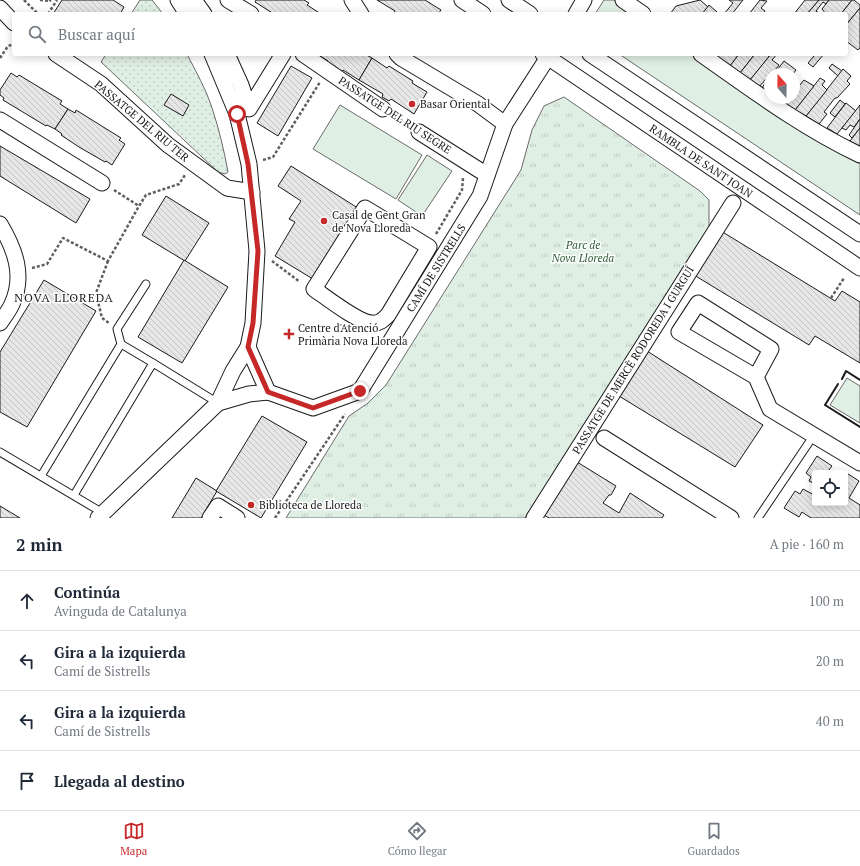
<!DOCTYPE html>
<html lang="es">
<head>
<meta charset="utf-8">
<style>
  :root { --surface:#fff; --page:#f6f6f7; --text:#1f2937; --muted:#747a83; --line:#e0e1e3; --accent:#c62828 }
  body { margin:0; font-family:"PT Serif",serif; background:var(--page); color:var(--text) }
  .controls { position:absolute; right:12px; bottom:12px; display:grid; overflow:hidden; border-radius:4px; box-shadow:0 2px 10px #0003 }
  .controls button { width:36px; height:36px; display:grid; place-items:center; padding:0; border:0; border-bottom:1px solid var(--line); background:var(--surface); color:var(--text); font:20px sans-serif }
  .compass { position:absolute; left:764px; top:68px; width:36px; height:36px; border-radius:50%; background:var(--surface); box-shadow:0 2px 10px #0003; rotate:340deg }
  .stop { position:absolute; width:12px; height:12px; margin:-9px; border:3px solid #c62828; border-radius:50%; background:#fff }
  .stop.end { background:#c62828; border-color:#fff; box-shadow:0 1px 4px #0008 }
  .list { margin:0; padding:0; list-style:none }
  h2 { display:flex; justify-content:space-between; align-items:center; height:52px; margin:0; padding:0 16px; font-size:17px }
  h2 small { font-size:13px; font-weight:400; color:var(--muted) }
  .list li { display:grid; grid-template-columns:26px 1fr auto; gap:12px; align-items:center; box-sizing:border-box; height:60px; padding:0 16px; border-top:1px solid var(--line) }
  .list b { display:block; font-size:15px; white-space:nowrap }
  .list p { margin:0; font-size:13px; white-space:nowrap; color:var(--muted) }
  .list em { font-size:13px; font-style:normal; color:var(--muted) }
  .icon { flex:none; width:22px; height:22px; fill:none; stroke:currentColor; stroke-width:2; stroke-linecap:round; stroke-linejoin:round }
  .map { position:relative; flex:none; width:860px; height:518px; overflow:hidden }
  .search { position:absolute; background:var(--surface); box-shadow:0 2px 10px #0003; left:12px; right:12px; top:12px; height:44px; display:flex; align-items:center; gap:10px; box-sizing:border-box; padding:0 14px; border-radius:4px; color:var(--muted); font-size:15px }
  .sheet { height:292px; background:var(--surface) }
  nav { display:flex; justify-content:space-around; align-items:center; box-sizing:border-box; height:56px; border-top:1px solid var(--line); background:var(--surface); font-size:11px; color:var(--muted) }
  nav a { display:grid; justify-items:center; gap:2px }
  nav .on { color:var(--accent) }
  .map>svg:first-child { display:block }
  .grass { fill:#e0efe3; stroke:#6a6a6a }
  .park { fill:url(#park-tufts); stroke:#6a6a6a }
  .garden { fill:url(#garden-dots); stroke:#6a6a6a }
  .building { fill:url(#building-back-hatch); stroke:#1a1a1a }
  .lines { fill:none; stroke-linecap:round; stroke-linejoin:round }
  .lane-casing { stroke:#1a1a1a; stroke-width:9 }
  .street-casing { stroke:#1a1a1a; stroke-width:17 }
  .path { stroke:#5f5f5f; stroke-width:2.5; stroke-dasharray:3 2; stroke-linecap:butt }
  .lane { stroke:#fff; stroke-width:7 }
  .street { stroke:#fff; stroke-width:15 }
  .wall { stroke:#1a1a1a; stroke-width:2 }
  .route { stroke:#c62828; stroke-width:5 }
  .poi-dot { fill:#c62828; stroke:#fff; stroke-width:1.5 }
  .labels { text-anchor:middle; stroke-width:3; stroke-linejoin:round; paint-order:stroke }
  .poi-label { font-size:11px; fill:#1a1a1a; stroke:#fff; text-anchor:start }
  .street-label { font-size:11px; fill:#1a1a1a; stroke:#fff }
  .park-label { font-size:11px; font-style:italic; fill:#2b5a34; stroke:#fff }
  .neighbourhood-label { font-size:12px; letter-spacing:1px; fill:#1a1a1a; stroke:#fff }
</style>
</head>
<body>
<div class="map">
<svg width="860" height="518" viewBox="0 0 860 518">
  <defs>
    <pattern id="park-tufts" width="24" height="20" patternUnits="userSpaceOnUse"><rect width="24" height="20" fill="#e0efe3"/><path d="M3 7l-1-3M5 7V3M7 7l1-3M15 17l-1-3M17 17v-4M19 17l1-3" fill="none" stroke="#c0ccc2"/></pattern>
    <pattern id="garden-dots" width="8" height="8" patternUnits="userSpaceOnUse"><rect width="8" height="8" fill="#e0efe3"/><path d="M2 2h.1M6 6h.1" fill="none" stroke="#c0ccc2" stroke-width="1.8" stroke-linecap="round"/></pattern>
    <pattern id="building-back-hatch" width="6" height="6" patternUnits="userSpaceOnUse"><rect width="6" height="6" fill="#e6e6e6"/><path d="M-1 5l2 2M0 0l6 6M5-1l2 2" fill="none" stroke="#c5c5c5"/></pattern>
  </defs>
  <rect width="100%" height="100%" fill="#fff"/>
  <g class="grass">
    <polygon points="604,0 614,0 634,14 595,14"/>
    <polygon points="619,54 691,54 773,112 860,161 860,215"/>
    <polygon points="340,105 422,155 396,199 313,149"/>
    <polygon points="427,155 452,171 422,216 398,200"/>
    <polygon points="847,378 860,386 860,423 830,405"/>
  </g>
  <polygon class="park" points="564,97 700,191 709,200 709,235 533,513 529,511 525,518 286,518 349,416 368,403 386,385 521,170 532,130 544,106"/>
  <g class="garden">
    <polygon points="140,0 152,0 163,14 131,14"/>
    <path d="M106 54H187C196 72 206 89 212 108 219 129 224 150 228 172L225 174 218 172 101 62Z"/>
  </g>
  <g class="building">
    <polygon points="62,0 113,0 124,7 120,14 53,14"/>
    <polygon points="256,0 304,0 309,3 307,5 321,14 274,14 255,2"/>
    <polygon points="377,0 425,0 441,10 438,14 393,14 395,11"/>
    <polygon points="700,0 708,7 702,14 670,14 676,6"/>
    <polygon points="729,0 743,0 732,14 724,14 733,3"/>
    <polygon points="760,0 767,1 761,8 765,11 763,14 749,14"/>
    <polygon points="805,0 819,0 807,14 794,14"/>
    <polygon points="819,0 829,0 826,4 823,2 816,11 819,13 818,14 807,14"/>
    <polygon points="829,0 852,0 841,14 826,14 822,9"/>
    <polygon points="852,0 854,0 860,5 860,8 846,25 846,14 841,14"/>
    <polygon points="709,5 717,12 716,14 702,14"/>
    <polygon points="860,8 860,48 858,50 846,41 846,25"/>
    <polygon points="317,54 365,54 372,58 359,80 343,70 342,72 326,63 328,61"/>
    <polygon points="717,54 739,54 730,66 716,56"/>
    <polygon points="739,54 755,54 740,73 730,66"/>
    <polygon points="755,54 766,54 769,57 750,80 740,73"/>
    <polygon points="771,54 777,54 772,60 779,65 772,74 770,74 770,77 767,80 766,79 759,87 750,80"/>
    <polygon points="811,54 824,54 813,67 808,63 814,56"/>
    <polygon points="372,58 387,68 389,66 413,81 412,83 427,92 414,114 391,99 389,101 382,97 383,94 359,80"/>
    <polygon points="784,61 796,70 793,74 774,74"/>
    <polygon points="832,64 842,71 838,76 829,68"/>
    <polygon points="291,66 312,78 278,136 257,123"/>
    <polygon points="843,69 851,76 847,81 850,84 837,98 835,98 824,112 827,114 819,124 806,116"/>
    <polygon points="11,73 17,77 19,75 62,101 60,104 68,109 55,129 47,125 46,126 3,100 4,98 0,95 0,90"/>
    <polygon points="820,78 825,81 822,85 827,90 806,116 795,110"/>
    <polygon points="770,79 770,94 762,88 767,80 769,81"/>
    <polygon points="804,80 814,86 795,110 784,104 789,98 794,98 794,92"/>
    <polygon points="171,94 189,105 183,116 164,105"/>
    <polygon points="840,100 845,104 835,117 830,113"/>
    <polygon points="846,103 856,111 837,134 827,128"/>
    <polygon points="860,105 860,119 854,127 850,125 846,130 842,128"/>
    <polygon points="68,109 75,113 76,110 121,138 119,140 125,144 112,165 106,161 105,162 79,147 61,135 62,134 55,129"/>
    <polygon points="860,119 860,128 852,138 849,135"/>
    <polygon points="860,128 860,147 850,141"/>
    <polygon points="0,146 90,199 76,223 0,176"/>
    <polygon points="291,166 361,210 313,279 275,256 295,222 289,219 301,201 278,186"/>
    <polygon points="166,196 209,223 185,261 142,235"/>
    <polygon points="721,231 835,301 842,291 860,302 860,363 815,336 809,345 694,275"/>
    <polygon points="184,260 228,287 182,363 138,337"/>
    <polygon points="44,280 96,311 27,427 0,412 0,352"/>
    <polygon points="647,351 763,425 735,467 619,396"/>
    <polygon points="262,416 307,442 261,518 216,491"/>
    <polygon points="817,456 832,466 829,470 834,473 815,473 815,484 809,481 811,477 806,473"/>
    <polygon points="577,462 616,486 611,495 609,495 603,503 619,513 630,493 664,515 662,518 549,518 544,515"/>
    <polygon points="845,472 859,481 849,498 860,505 860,518 811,518 802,512 799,517 784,508 795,491 800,494 803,489 814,495 815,493 815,503 845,503"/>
    <polygon points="196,478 217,491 201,518 172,518"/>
    <polygon points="0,506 20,518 0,518"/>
  </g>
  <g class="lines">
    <defs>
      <g id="lane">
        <polyline points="146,284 117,329 121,344 153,363"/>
        <polyline points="0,452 103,513"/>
        <polyline points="41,476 121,344"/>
        <polyline points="74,495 153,363 218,403"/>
        <polyline points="758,518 814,435"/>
      </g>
      <g id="street">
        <polyline points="178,0 187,14"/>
        <polyline points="194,0 204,14"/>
        <polyline points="228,0 251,14"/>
        <polyline points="352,0 361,14"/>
        <polyline points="462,0 483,14"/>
        <polyline points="509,0 530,14"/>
        <polyline points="623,0 643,14"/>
        <polyline points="0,8 14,23"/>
        <polyline points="576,14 584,0"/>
        <polyline points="56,54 101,84 168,145 227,188 252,192"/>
        <polyline points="227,54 241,85 249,109 283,54"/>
        <polyline points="303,54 383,109"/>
        <polyline points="397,54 401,58 478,104 505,124"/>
        <polyline points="543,54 860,268"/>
        <polyline points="590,54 860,234"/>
        <path d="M701 54C752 90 803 128 860 155"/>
        <polyline points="0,120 102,183"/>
        <polyline points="419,132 487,175"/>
        <path d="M365 208 429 247 388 315C383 320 379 324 372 323 359 323 327 298 314 289Z"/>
        <path d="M0 224C15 249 25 276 12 304 9 311 4 317 0 323"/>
        <polyline points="248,347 268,392"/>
        <polyline points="756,377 679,332 698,303 771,349 756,377 770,409 860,463"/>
        <polyline points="218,403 249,394 268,392 313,408 360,391 480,196 505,124 550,54"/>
        <polyline points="604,438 731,518"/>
        <polyline points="98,518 218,403 233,371 248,347 253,323 257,251 249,164 237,114 212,54"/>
        <polyline points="210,518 218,506 237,518"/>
        <polyline points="534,518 733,203"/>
      </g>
    </defs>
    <use href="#lane" class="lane-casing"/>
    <use href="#street" class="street-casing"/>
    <g class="path">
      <polyline points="24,0 38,14"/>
      <polyline points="40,0 50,1 50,0"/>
      <polyline points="48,14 57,0"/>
      <polyline points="0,58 8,46 14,44"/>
      <polyline points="396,117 407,124"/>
      <polyline points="263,160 273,157 320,82"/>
      <polyline points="114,190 139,206 146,195 179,184 185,175"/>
      <polyline points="436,234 462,190 463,178"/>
      <polyline points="108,261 96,293 102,318 109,323"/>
      <polyline points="272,261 300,282"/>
      <polyline points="32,268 47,264 63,238 108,261 139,206"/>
      <polyline points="831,298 844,278"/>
      <polyline points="275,518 345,414"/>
    </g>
    <use href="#lane" class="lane"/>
    <use href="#street" class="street"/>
    <g class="wall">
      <polyline points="842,379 846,371 860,380"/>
      <polyline points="838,384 825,405 860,427"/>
    </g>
  </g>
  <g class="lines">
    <polyline class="route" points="237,114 248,164 258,251 253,323 248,347 268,392 313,408 360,391"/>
  </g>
  <g class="poi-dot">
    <circle cx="412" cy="104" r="4"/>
    <circle cx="324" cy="221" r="4"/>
    <path d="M287 328h4v4h4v4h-4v4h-4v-4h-4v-4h4z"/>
    <circle cx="251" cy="505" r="4"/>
  </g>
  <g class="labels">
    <g class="poi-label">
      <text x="420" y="108">Basar Oriental</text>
      <text x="332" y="219">Casal de Gent Gran<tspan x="332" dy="13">de Nova Lloreda</tspan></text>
      <text x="298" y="332">Centre d'Atenció<tspan x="298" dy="13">Primària Nova Lloreda</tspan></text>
      <text x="259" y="509">Biblioteca de Lloreda</text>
    </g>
    <g class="street-label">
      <text transform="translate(395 115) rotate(33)" y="4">PASSATGE DEL RIU SEGRE</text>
      <text transform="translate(142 121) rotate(40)" y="4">PASSATGE DEL RIU TER</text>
      <text transform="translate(701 161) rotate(34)" y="4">RAMBLA DE SANT JOAN</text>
      <text transform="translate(436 268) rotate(-58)" y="4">CAMÍ DE SISTRELLS</text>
      <text transform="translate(633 360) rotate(-58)" y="4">PASSATGE DE MERCÈ RODOREDA I GURGUÍ</text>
    </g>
    <g class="park-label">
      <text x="583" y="249">Parc de<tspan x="583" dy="13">Nova Lloreda</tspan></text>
    </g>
    <g class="neighbourhood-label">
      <text x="64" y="302">NOVA LLOREDA</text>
    </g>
  </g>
</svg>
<div class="controls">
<button><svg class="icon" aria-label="locate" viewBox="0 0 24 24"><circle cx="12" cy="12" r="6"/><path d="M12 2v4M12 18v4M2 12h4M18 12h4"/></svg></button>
</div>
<svg class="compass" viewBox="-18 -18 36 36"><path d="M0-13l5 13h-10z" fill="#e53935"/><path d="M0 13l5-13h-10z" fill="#747a83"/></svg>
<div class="stop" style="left:237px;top:114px"></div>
<div class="stop end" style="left:360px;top:391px"></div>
<div class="search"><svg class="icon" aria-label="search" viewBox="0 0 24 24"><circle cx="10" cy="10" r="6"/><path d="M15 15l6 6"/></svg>Buscar aquí</div>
</div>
<section class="sheet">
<h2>2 min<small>A pie · 160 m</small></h2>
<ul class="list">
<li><svg class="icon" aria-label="ahead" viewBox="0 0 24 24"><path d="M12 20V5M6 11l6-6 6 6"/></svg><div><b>Continúa</b><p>Avinguda de Catalunya</p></div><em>100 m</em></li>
<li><svg class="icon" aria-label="left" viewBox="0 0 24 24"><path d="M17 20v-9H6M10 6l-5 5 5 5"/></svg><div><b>Gira a la izquierda</b><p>Camí de Sistrells</p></div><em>20 m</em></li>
<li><svg class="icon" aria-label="left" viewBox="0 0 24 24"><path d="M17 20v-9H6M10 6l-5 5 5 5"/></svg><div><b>Gira a la izquierda</b><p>Camí de Sistrells</p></div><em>40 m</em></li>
<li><svg class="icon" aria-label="arrive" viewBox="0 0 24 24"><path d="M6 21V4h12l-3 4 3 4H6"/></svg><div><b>Llegada al destino</b></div></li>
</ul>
</section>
<nav>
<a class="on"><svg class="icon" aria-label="map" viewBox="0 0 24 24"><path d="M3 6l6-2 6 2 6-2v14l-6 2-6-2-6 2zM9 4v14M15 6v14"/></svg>Mapa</a>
<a><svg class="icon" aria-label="directions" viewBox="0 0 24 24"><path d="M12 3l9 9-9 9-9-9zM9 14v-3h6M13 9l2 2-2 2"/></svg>Cómo llegar</a>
<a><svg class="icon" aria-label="saved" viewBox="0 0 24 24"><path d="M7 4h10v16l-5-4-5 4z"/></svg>Guardados</a>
</nav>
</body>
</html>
